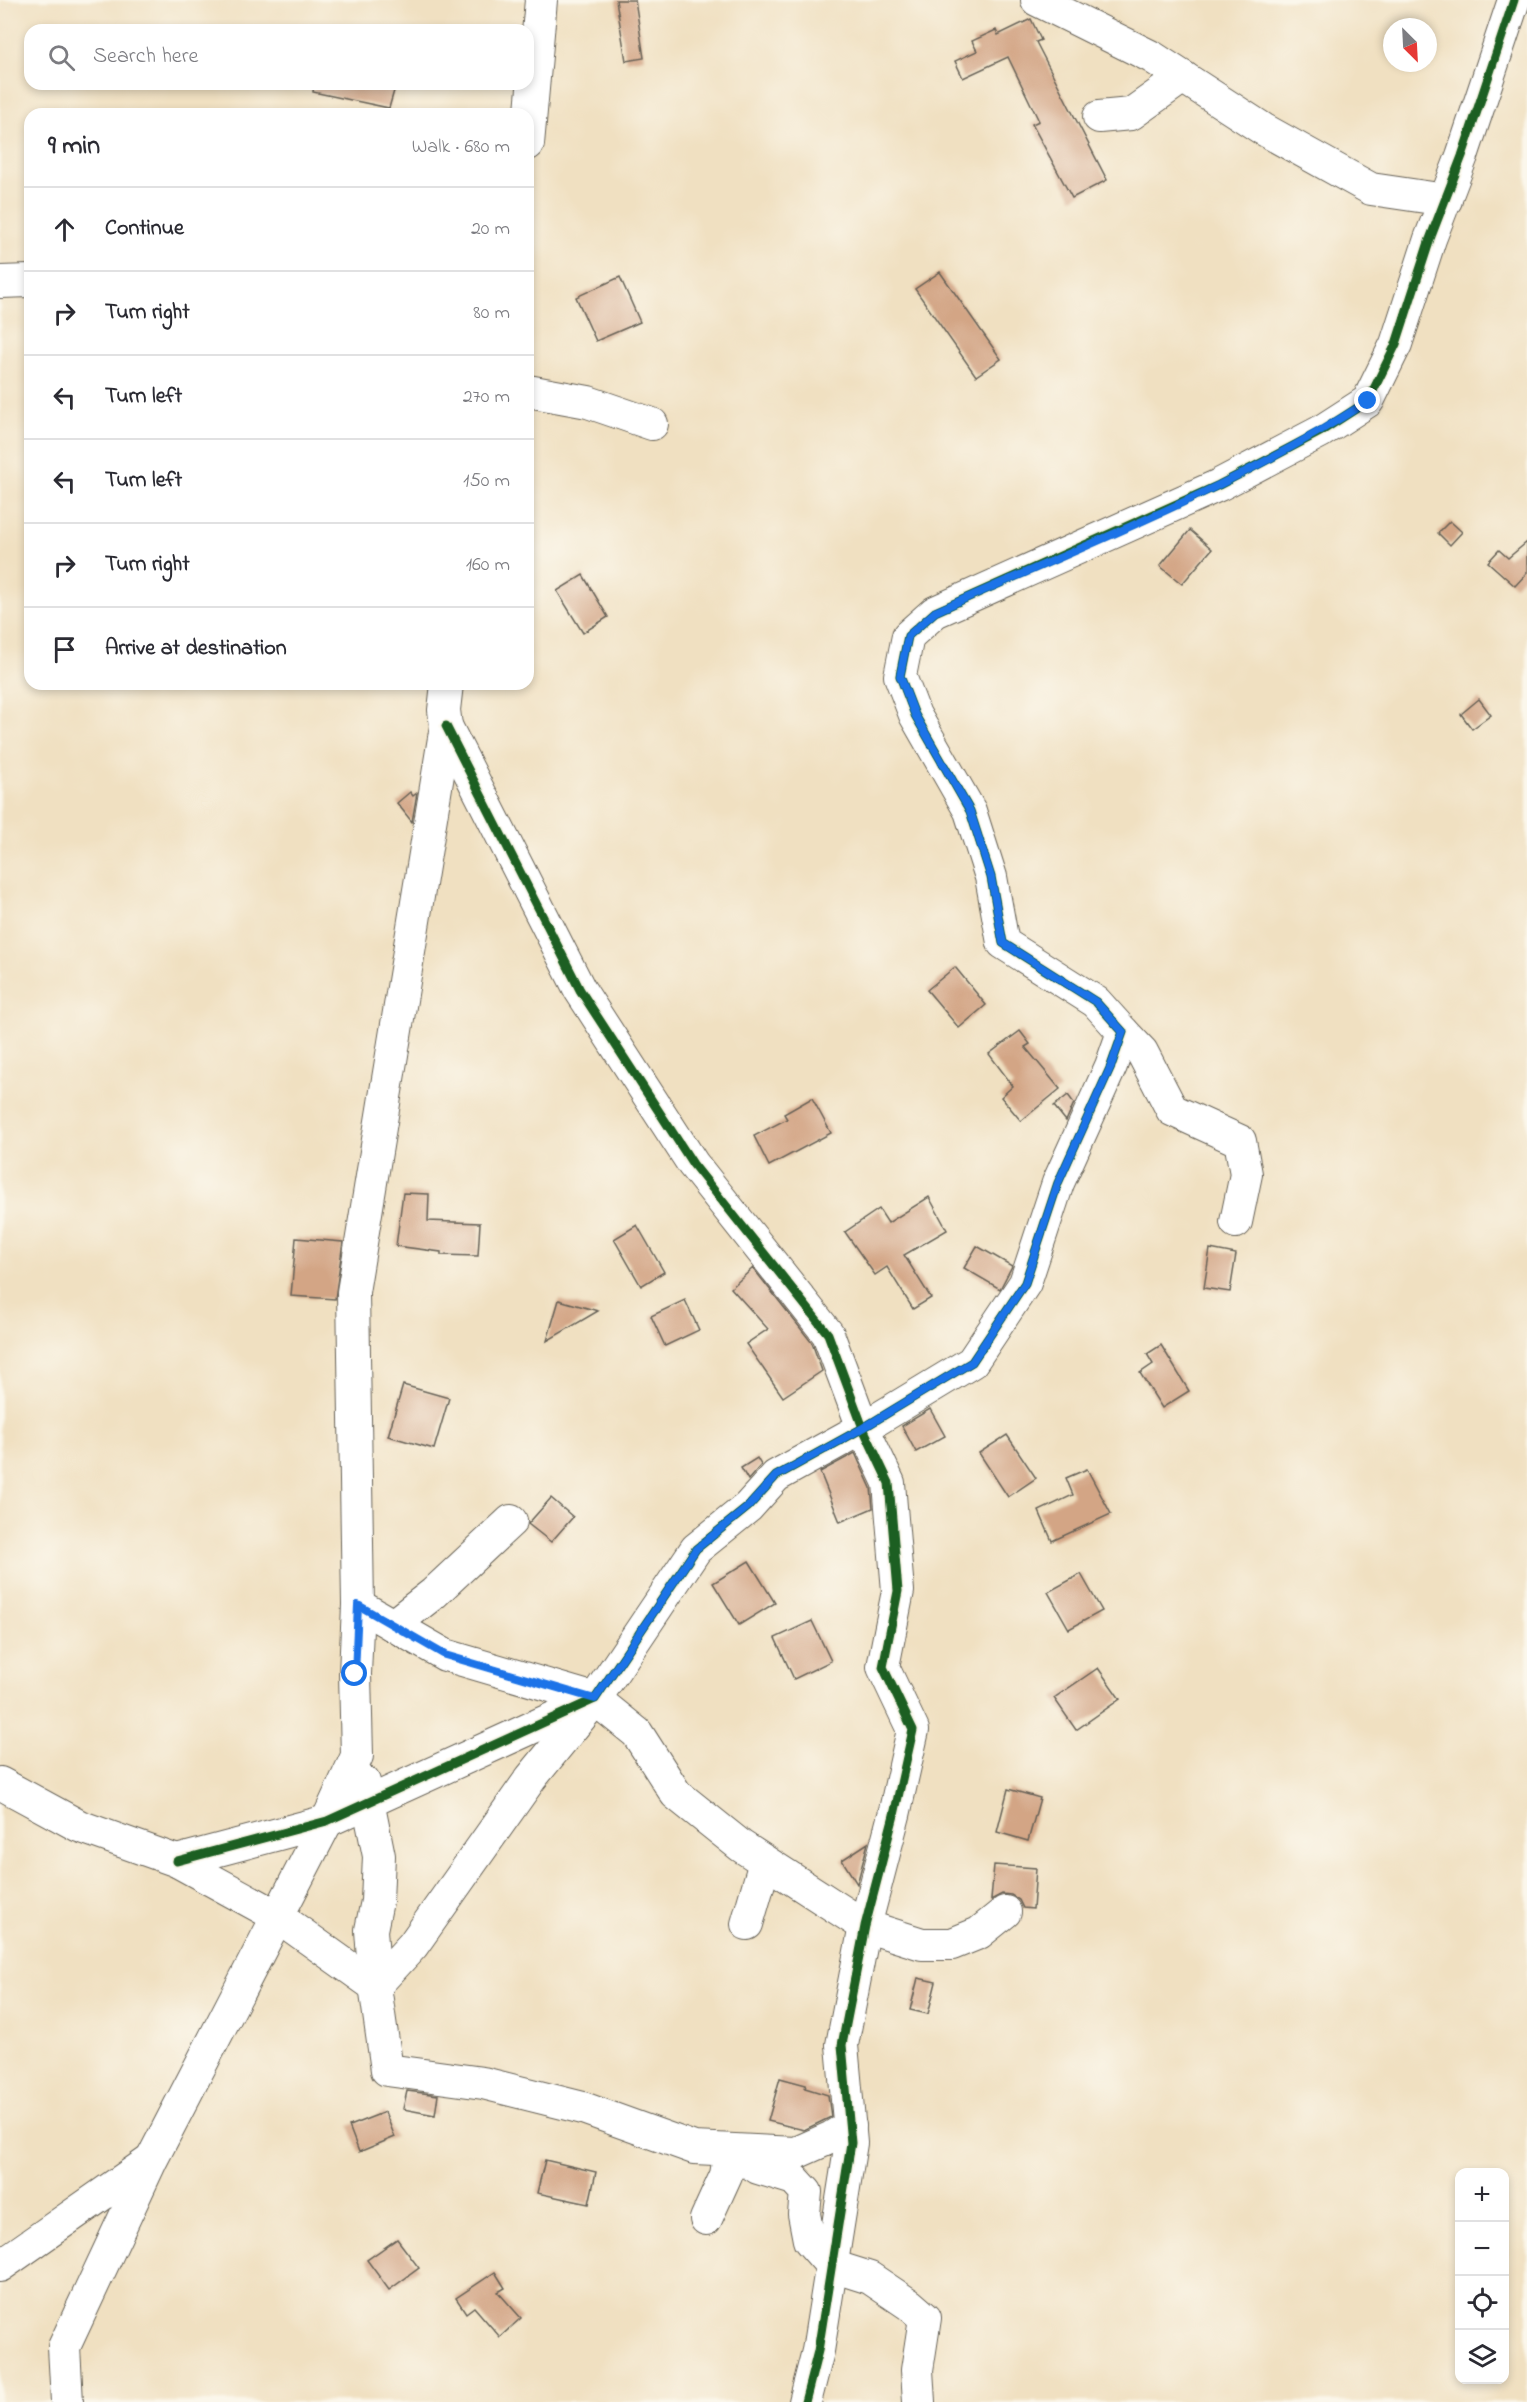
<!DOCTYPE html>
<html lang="en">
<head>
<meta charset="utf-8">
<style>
  :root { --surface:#fff; --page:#f2f2f3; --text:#2b2b33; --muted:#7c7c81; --line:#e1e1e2 }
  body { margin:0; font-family:"Indie Flower",sans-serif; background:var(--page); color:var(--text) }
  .controls { position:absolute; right:18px; bottom:18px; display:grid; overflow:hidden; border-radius:12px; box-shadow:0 3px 9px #0003 }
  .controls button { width:54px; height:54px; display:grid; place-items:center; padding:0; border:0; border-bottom:2px solid var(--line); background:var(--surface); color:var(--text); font:30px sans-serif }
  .compass { position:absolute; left:1383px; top:18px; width:54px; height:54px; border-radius:50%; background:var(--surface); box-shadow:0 3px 9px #0003; rotate:156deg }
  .stop { position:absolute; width:18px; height:18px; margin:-14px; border:4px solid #1a73e8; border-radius:50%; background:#fff }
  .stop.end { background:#1a73e8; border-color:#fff; box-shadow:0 2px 6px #0008 }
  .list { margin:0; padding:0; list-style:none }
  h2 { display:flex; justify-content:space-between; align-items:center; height:78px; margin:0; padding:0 24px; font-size:26px }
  h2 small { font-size:20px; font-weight:400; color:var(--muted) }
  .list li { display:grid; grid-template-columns:39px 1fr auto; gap:18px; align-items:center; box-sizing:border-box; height:84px; padding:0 24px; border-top:2px solid var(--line) }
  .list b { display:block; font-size:22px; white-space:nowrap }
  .list em { font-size:20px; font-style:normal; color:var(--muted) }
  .icon { flex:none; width:33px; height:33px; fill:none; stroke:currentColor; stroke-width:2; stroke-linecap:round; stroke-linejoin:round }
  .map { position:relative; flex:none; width:1527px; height:2402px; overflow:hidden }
  .search { position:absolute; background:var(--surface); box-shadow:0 3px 9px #0003; left:24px; top:24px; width:510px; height:66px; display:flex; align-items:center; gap:15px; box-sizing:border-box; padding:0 21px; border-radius:18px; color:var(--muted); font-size:22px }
  .panel { position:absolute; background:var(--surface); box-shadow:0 3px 9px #0003; left:24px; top:108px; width:510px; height:582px; border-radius:18px }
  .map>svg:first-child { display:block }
  .building { fill:#d3a585 }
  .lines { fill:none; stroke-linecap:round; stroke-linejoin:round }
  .minor-casing { stroke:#666156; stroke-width:34 }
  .minor { stroke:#fff; stroke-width:32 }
  .cycleway-casing { stroke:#fbf7ec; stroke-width:13 }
  .cycleway { stroke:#1b5e20; stroke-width:9 }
  .route { stroke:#1a73e8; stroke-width:8 }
</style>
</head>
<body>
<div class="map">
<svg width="1527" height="2402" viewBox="0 0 1527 2402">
  <rect width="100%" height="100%" fill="#fbf7ec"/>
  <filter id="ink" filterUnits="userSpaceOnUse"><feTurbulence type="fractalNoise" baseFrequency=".0167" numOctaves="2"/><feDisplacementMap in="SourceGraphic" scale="12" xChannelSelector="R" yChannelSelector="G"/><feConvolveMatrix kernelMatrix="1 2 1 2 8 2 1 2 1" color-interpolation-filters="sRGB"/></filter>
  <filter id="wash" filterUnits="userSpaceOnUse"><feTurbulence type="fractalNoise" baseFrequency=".008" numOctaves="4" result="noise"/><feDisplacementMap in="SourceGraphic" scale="24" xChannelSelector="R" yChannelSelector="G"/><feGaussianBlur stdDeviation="1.35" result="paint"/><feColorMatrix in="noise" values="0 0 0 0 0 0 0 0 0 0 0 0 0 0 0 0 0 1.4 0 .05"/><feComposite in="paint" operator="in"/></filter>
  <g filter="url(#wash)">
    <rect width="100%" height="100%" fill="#f0e0c1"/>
    <g id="blocks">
      <g class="building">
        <polygon points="616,0 635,0 644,58 626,61"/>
        <polygon points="1031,19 1041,40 1036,42 1107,180 1072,198 1032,124 1039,121 1008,57 963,78 955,61 977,51 972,41 996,30 998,35"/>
        <polygon points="314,84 396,84 389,108 313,92"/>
        <polygon points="940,272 1001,359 976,376 915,289"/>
        <polygon points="620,277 640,322 596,341 576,297"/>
        <polygon points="1450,521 1462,532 1450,545 1438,533"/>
        <polygon points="1190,530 1212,549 1182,584 1160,566"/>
        <polygon points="1527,542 1527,573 1515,586 1488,562 1499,550 1508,558"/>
        <polygon points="583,575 608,617 583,633 557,591"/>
        <polygon points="1479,699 1491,715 1472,729 1461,714"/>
        <polygon points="410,792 413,796 417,793 412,822 397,803"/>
        <polygon points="955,967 986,1005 959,1028 927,990"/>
        <polygon points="1020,1031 1030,1044 1025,1047 1060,1089 1021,1121 1001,1097 1013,1086 989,1054"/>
        <polygon points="1068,1095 1074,1103 1066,1121 1054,1106"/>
        <polygon points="812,1098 831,1133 769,1166 754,1136 787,1119 784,1114"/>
        <polygon points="403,1193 429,1194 428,1221 480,1223 478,1256 441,1255 441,1252 396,1246"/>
        <polygon points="929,1197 947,1230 904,1255 931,1298 913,1309 887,1267 875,1275 845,1232 879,1209 888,1223"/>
        <polygon points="637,1225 664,1272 641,1286 614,1239"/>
        <polygon points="296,1238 343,1242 335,1299 291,1296"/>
        <polygon points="977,1246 1012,1266 1000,1289 964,1268"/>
        <polygon points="1210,1249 1236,1254 1230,1292 1204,1288"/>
        <polygon points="753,1268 812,1343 822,1371 783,1397 746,1344 768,1329 731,1288"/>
        <polygon points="559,1300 598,1311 547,1341"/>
        <polygon points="685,1300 699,1330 665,1346 651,1316"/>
        <polygon points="1161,1345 1189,1391 1162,1408 1140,1373 1153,1364 1147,1354"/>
        <polygon points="403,1385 449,1398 434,1449 388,1436"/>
        <polygon points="930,1409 945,1436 916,1452 902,1426"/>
        <polygon points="1007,1435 1036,1478 1008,1497 979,1453"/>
        <polygon points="855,1453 871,1488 873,1508 840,1522 820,1472"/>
        <polygon points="757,1458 761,1465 748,1480 741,1468"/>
        <polygon points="1087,1469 1111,1514 1052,1541 1039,1511 1073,1495 1066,1478"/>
        <polygon points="551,1498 573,1517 551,1542 528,1524"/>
        <polygon points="749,1561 775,1603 739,1625 713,1583"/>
        <polygon points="1081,1574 1102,1611 1069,1629 1048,1592"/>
        <polygon points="812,1621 831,1661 794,1679 775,1638"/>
        <polygon points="1098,1668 1120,1699 1076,1730 1054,1698"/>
        <polygon points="1008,1789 1040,1798 1028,1841 997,1832"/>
        <polygon points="868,1843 857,1884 842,1860"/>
        <polygon points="994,1865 1036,1868 1033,1909 1023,1908 1019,1900 1011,1895 1002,1894 991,1900"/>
        <polygon points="918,1978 936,1982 928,2014 910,2010"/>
        <polygon points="780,2078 806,2085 805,2088 828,2095 831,2117 804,2130 768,2121"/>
        <polygon points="407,2091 438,2095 435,2115 403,2109"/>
        <polygon points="385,2112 395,2137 359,2152 349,2126"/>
        <polygon points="545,2160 596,2172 589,2204 537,2193"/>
        <polygon points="397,2239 419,2268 389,2290 367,2260"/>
        <polygon points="495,2272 505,2288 498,2292 521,2318 500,2337 474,2307 466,2313 456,2298"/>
      </g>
    </g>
  </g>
  <g filter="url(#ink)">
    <use href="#blocks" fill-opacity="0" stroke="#666156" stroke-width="1.5"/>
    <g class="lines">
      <defs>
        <g id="minor">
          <polyline points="1037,0 1152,57 1263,129 1371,189 1446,200"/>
          <polyline points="1099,117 1131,114 1183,77"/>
          <polyline points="528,144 541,0"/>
          <polyline points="0,282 30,281"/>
          <polyline points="528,391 588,402 652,424"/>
          <polyline points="446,726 580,990 693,1164 828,1334 863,1428 889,1483 898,1591 883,1667 913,1730 894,1815 865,1926 842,2045 851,2143 818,2351 805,2402"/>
          <polyline points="1123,1032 1142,1052 1172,1110 1240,1141 1246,1174 1236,1222"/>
          <polyline points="358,1605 445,1655 595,1699 637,1733 676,1794 741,1846 865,1926 922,1944 952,1944 979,1933 1005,1912"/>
          <polyline points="393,1625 434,1593 511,1521"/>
          <polyline points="364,1782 379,1856 377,1901 371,1930 375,1986"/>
          <polyline points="0,1783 79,1826 177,1861 277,1916 375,1986 387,2070 483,2083 583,2108 694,2148 796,2153 832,2137 850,2126"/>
          <polyline points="177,1861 327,1821 595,1699 696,1549 748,1507 776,1476 863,1428 972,1362 1025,1283 1058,1183 1111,1066 1123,1032 1096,1002 1003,943 991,877 970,811 915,715 900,676 908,636 935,612 1219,485 1320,432 1368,401 1396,344 1430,239 1462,156 1514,0"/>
          <polyline points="747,1924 765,1862"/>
          <polyline points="375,1986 413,1945 531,1778 589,1707"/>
          <polyline points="706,2219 726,2175 730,2150 758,2168 794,2179 806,2192 804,2214 809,2240 832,2266 870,2278 910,2305 925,2318 917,2370 919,2402"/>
          <polyline points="0,2266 150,2161"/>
          <polyline points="67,2402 64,2347 151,2161 327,1821 357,1756 355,1674 358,1605 353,1292 446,726 444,710 447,684"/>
        </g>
      </defs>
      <use href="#minor" class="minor-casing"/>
      <use href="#minor" class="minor"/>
      <defs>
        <g id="cycleway">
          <polyline points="446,726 580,990 693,1164 828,1334 863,1428 889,1483 898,1591 883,1667 913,1730 894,1815 865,1926 842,2045 851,2143 818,2351 805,2402"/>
          <polyline points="177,1861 327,1821 595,1699 696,1549 748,1507 776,1476 863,1428 972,1362 1025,1283 1058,1183 1111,1066 1123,1032 1096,1002 1003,943 991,877 970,811 915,715 900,676 908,636 935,612 1219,485 1320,432 1368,401 1396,344 1430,239 1462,156 1514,0"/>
        </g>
      </defs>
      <use href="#cycleway" class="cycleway-casing"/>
      <use href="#cycleway" class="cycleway"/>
    </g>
  </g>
  <g class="lines" filter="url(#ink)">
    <path class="route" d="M355 1674 358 1605 445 1655 595 1699 696 1549 748 1507 776 1476 863 1428 972 1362 1025 1283 1058 1183 1111 1066 1123 1032 1096 1002 1003 943 991 877 970 811 915 715 900 676 908 636 935 612C1081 547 1233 489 1368 401"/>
  </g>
</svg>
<div class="controls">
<button>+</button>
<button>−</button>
<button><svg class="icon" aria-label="locate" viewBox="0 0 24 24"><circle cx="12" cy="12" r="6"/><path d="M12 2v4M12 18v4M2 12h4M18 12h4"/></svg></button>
<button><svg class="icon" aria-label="layers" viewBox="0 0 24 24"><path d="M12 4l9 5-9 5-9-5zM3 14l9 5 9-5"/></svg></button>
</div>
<svg class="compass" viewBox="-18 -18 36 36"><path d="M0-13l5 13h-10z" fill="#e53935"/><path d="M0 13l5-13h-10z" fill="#7c7c81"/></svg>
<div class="stop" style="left:355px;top:1674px"></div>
<div class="stop end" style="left:1368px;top:401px"></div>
<div class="search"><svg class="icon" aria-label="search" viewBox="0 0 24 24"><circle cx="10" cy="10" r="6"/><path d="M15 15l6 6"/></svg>Search here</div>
<section class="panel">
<h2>9 min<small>Walk · 680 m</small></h2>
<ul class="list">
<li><svg class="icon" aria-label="ahead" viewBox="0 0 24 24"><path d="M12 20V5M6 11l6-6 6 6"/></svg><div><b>Continue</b></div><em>20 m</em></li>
<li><svg class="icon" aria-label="right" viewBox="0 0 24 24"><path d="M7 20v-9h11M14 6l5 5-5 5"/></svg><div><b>Turn right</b></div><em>80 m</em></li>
<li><svg class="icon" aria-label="left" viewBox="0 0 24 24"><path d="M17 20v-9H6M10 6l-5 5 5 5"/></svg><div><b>Turn left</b></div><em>270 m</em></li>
<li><svg class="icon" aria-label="left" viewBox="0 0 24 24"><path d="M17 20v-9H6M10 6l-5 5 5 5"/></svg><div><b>Turn left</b></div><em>150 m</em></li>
<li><svg class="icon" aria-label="right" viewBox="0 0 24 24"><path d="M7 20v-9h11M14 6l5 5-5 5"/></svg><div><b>Turn right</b></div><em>160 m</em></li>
<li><svg class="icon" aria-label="arrive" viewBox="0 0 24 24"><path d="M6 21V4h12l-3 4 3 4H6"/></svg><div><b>Arrive at destination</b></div></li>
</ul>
</section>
</div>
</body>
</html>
